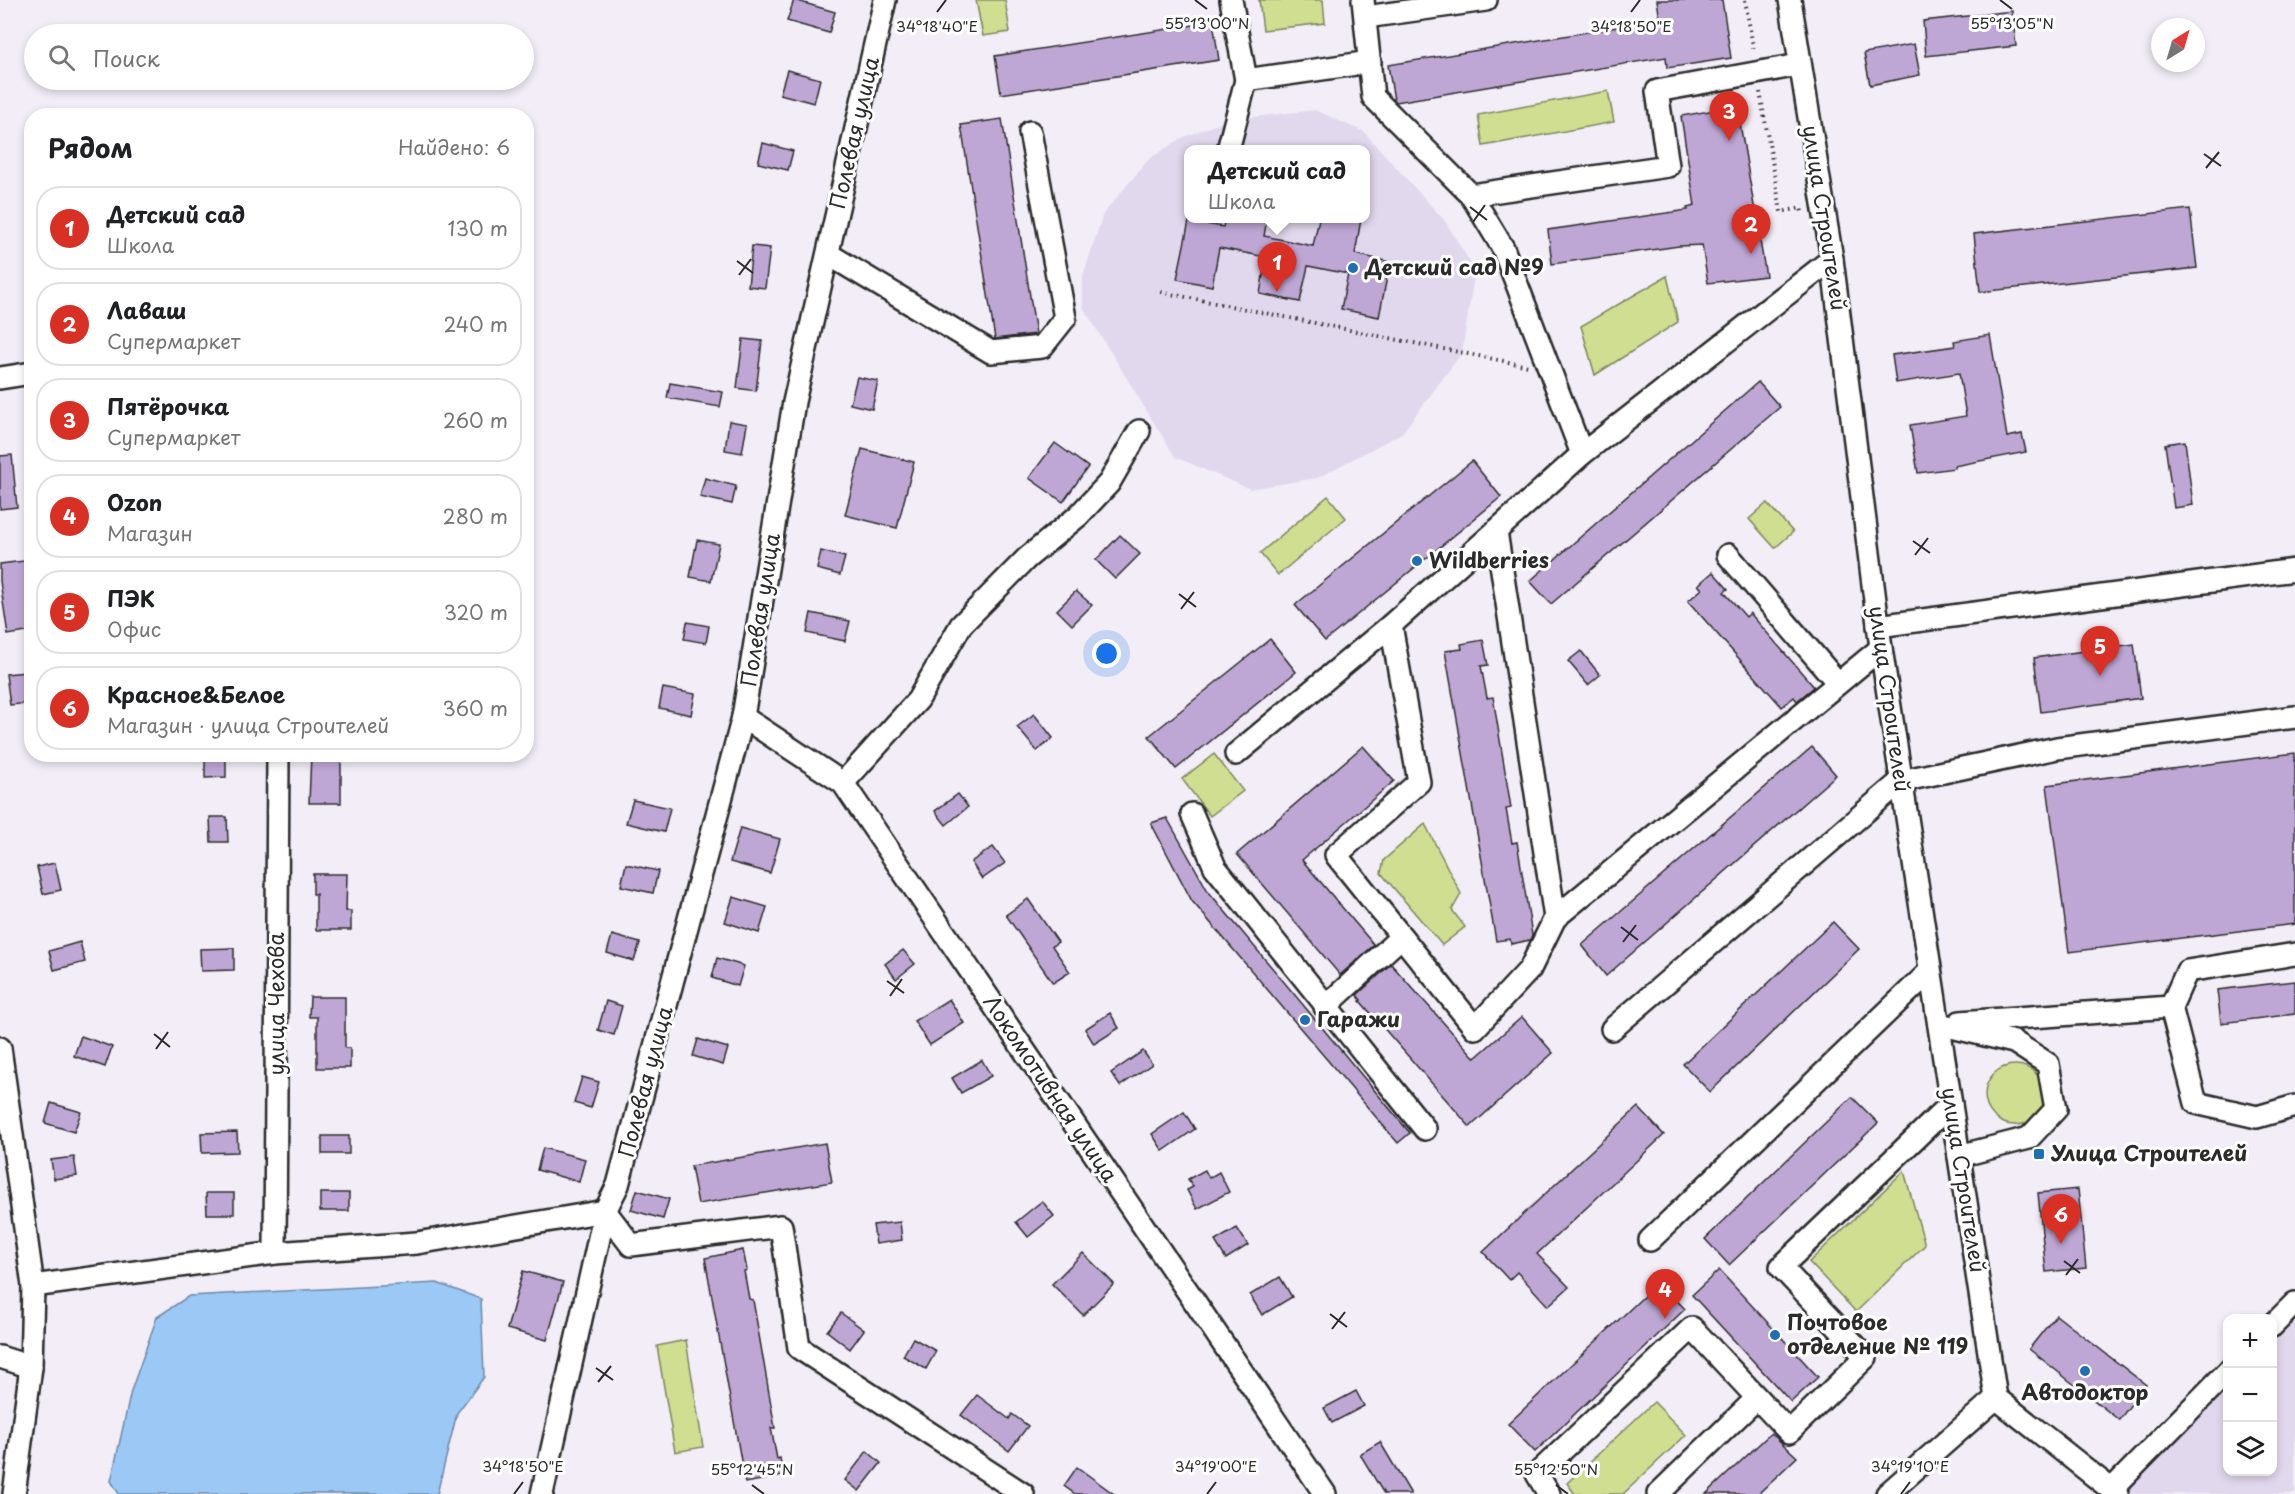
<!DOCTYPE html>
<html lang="ru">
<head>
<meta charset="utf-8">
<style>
  :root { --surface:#fff; --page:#f6f6f6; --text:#202124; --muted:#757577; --line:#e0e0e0; --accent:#d93025 }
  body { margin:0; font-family:"Playpen Sans",sans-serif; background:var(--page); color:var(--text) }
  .controls { position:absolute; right:18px; bottom:18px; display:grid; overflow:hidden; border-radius:12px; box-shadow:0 3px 9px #0003 }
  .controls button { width:54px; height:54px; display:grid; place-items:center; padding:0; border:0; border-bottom:2px solid var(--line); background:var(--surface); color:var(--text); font:30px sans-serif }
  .compass { position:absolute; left:2151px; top:18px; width:54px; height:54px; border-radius:50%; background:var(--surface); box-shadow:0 3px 9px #0003; rotate:37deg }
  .you { position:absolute; left:1107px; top:654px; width:21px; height:21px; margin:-15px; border:4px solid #fff; border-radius:50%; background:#1a73e8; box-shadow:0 0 0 9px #1a73e833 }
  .badge { display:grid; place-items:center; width:39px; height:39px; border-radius:50%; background:var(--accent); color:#fff; font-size:20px; font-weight:700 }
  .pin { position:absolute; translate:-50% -50px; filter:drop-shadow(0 2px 3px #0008) }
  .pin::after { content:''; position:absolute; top:32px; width:21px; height:18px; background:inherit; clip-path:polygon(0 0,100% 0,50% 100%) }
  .popup { position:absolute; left:1184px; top:145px; width:186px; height:78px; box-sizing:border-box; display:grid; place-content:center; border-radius:12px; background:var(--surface); filter:drop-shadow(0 2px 4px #0005); font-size:20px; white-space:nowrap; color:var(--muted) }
  .popup b { font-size:22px; color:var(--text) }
  .popup::after { content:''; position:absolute; left:50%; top:100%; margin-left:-12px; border:12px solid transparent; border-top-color:var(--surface) }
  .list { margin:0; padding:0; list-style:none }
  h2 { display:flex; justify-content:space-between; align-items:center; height:78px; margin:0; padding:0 24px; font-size:26px }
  h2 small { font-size:20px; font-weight:400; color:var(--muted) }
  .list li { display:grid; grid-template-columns:39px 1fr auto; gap:18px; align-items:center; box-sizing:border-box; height:84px; margin:0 12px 12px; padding:0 12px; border:2px solid var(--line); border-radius:24px }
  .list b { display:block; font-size:22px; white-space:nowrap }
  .list p { margin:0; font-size:20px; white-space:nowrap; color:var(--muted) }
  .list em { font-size:20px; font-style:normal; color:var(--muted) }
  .icon { flex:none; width:33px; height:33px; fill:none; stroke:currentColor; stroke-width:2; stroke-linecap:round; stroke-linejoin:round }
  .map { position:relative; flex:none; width:2295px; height:1494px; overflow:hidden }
  .search { position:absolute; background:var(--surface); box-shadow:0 3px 9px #0003; left:24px; top:24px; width:510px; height:66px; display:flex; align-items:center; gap:15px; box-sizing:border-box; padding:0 21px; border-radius:33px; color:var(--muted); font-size:22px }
  .panel { position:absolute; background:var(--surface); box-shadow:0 3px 9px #0003; left:24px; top:108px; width:510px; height:654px; border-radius:24px }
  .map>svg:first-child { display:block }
  .built { fill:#e2d8ed; fill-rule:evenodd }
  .green { fill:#cfde91; stroke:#7d845e; stroke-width:1.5 }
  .water { fill:#9bc8f5; stroke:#6e89a4; stroke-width:1.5 }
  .building { fill:#bea7d5; stroke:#2b2b2b; stroke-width:1.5 }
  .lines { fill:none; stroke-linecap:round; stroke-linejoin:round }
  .minor-casing { stroke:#2b2b2b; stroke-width:26 }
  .path { stroke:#2b2b2b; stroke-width:4; stroke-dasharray:1.5 4.5; stroke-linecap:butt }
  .minor { stroke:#fff; stroke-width:21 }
  .ticks { fill:none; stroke:#2b2b2b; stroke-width:2 }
  .poi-dot { fill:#1f6fb2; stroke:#fff; stroke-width:2 }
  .labels { text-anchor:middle; stroke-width:6; stroke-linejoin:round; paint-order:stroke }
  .street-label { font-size:21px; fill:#2b2b2b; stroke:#fff }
  .poi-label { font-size:21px; font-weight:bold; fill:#2b2b2b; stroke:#fff; text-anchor:start }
  .ticks-label { font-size:15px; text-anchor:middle; fill:#2b2b2b; stroke:#fff; stroke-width:6; stroke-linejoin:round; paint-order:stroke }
</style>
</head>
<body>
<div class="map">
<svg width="2295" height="1494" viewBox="0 0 2295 1494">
  <rect width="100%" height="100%" fill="#f2edf7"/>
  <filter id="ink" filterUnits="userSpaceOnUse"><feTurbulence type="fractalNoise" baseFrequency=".0167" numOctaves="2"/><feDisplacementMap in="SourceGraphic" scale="12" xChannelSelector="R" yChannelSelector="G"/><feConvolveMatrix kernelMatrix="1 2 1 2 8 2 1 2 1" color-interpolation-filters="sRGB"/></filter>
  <g filter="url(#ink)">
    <g class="built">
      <path d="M1315 110 1364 132 1445 221 1475 270 1462 353 1402 433 1317 478 1250 489 1175 457 1083 307V276L1103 214 1149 159 1182 138 1227 120ZM1188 150H1366V218H1188Z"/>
      <polygon points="2295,1312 2295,1494 2124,1494 2117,1489 2227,1379 2228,1472 2272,1472 2273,1334"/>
    </g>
    <g class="green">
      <polygon points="976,0 1005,0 1010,32 983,36"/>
      <polygon points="1259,0 1323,0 1325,23 1263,30"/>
      <polygon points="1608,91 1614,122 1483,146 1478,115"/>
      <polygon points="1667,276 1678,322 1595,375 1581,326"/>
      <polygon points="1328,496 1346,518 1278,575 1260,553"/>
      <polygon points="1767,503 1793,532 1775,548 1749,519"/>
      <polygon points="1214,754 1243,791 1210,816 1182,779"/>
      <polygon points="1425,824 1461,894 1452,910 1465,927 1442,945 1381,873 1384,860"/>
      <circle cx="2015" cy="1095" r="30"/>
      <polygon points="1904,1171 1925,1245 1856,1312 1809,1262"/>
      <polygon points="686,1340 703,1447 675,1452 657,1346"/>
      <polygon points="1654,1402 1686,1435 1623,1494 1575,1494 1567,1483"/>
    </g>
    <polygon class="water" points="437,1283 481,1299 484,1377 457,1413 437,1494 119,1494 111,1481 131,1391 157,1317 189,1296"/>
    <g class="building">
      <polygon points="794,0 835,12 829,33 787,21"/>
      <polygon points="1657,0 1722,0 1731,58 1667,68 1666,57 1396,102 1394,100 1388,65 1660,20"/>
      <polygon points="2012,11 2016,46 1926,56 1923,21"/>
      <polygon points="1213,22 1219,60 1001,94 995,56"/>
      <polygon points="1914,44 1920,75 1870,85 1864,53"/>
      <polygon points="787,70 820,79 814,103 780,94"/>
      <polygon points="1737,106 1766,276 1708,283 1702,245 1679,246 1552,264 1548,230 1688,210 1687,208 1695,206 1681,116"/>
      <polygon points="1002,119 1036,334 995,339 961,125"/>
      <polygon points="763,143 793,151 788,170 758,163"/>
      <polygon points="2190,209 2197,268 1980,292 1974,234"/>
      <polygon points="1225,219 1267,219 1264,236 1313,246 1319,219 1361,219 1355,254 1390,262 1379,317 1341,309 1348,274 1308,266 1300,302 1260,294 1266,257 1219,248 1212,286 1177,279 1189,221 1223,227"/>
      <polygon points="752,246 770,248 765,288 748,286"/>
      <polygon points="1990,335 2007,437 2022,434 2026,452 1954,466 1955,468 1918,473 1910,425 1966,416 1959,373 1896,383 1892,355 1955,346 1954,341"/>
      <polygon points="743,339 762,341 756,391 737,388"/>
      <polygon points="857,377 878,381 872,409 850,404"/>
      <polygon points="1758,382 1780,407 1551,604 1530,581"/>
      <polygon points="670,383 723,392 720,407 667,398"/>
      <polygon points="729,421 747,424 742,453 725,450"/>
      <polygon points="2185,441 2193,505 2174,508 2165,444"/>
      <polygon points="1055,443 1088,467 1063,502 1029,478"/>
      <polygon points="862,449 914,462 897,528 845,515"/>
      <polygon points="12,455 17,507 0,509 0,456"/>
      <polygon points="1472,461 1501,497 1325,641 1295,605"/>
      <polygon points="705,478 736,486 732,504 700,497"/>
      <polygon points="1120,535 1140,554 1115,579 1096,560"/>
      <polygon points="697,540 719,544 711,581 690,577"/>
      <polygon points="821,551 845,557 840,575 817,569"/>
      <polygon points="32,560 32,631 8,635 0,581 0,564"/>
      <polygon points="1713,572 1728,589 1724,592 1746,617 1750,613 1814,687 1797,701 1794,697 1782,707 1688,601 1702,589 1698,585"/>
      <polygon points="1076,591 1092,605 1072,625 1057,610"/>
      <polygon points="811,613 850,621 845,641 807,633"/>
      <polygon points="687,622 709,626 706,643 684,639"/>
      <polygon points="1270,639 1296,672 1176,769 1149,736"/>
      <polygon points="1483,640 1488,665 1481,666 1487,698 1493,697 1511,808 1506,809 1512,843 1517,842 1532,935 1530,940 1511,944 1510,939 1496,941 1445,651 1462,649 1461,644"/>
      <polygon points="2134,644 2141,698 2041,712 2034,658"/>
      <polygon points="1581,651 1600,675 1588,685 1568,661"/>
      <polygon points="26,672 29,703 10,705 6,674"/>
      <polygon points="663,688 695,694 691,715 659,708"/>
      <polygon points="1034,714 1053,738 1037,751 1017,727"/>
      <polygon points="1363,746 1394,781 1302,860 1374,945 1340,975 1237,854"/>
      <polygon points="1812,747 1836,775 1606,976 1582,945"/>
      <polygon points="2295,753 2295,924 2069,952 2047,785"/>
      <polygon points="205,754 226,754 226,777 205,778"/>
      <polygon points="311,754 341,754 341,803 309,803"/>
      <polygon points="958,794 968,807 946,825 935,811"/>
      <polygon points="633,800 670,808 664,832 626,823"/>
      <polygon points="210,817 227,817 228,842 211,842"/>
      <polygon points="1167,818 1208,891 1410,1133 1398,1143 1192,901 1151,823"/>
      <polygon points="740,828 780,839 770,873 730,862"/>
      <polygon points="993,847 1005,863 982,879 971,862"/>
      <polygon points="55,863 61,890 43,894 37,867"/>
      <polygon points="626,864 658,871 653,893 621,886"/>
      <polygon points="313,874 347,874 346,911 351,911 351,930 316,930 316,894 313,894"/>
      <polygon points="733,897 767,907 759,933 725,922"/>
      <polygon points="1028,899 1058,942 1052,946 1070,972 1053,983 1006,915"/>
      <polygon points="1833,922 1859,949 1710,1092 1683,1064"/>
      <polygon points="612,935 640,943 634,961 607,953"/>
      <polygon points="80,942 85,962 54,970 49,951"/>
      <polygon points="234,948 234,970 201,971 200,949"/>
      <polygon points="903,950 915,964 896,979 885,964"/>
      <polygon points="717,958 744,966 738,986 712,978"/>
      <polygon points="1391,964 1475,1058 1522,1017 1553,1053 1470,1127 1360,1001 1361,1000 1357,995"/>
      <polygon points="2295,981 2295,1014 2221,1023 2217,990"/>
      <polygon points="310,997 345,997 345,1048 350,1048 350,1068 317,1068 317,1017 309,1017"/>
      <polygon points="949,999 964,1023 930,1045 914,1021"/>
      <polygon points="606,1001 622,1006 614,1035 598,1030"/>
      <polygon points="1110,1013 1119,1028 1094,1044 1085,1029"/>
      <polygon points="81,1036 112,1047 105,1067 74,1056"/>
      <polygon points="698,1039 728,1048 723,1065 693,1056"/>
      <polygon points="1143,1051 1152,1064 1120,1086 1111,1073"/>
      <polygon points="982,1060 991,1076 961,1093 952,1078"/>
      <polygon points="582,1077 599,1082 591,1108 574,1103"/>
      <polygon points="1852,1097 1878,1123 1729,1265 1705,1239"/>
      <polygon points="51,1103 81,1112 74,1132 45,1123"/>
      <polygon points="1638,1107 1664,1135 1537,1254 1569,1287 1548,1306 1517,1272 1509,1280 1483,1252"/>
      <polygon points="1184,1112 1195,1129 1163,1151 1152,1134"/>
      <polygon points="237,1132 238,1152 202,1153 201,1133"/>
      <rect x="322" y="1136" width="27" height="18"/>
      <polygon points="825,1143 832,1182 698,1204 691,1166"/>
      <polygon points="543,1148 585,1159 579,1182 537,1170"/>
      <polygon points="74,1157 77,1176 54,1179 51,1160"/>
      <polygon points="1205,1170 1209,1178 1219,1172 1229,1192 1197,1209 1187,1190 1193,1187 1188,1179"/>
      <polygon points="2078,1189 2086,1268 2046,1272 2038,1193"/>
      <polygon points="637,1190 669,1199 663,1219 631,1210"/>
      <polygon points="206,1193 234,1193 234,1214 207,1214"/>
      <rect x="320" y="1193" width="29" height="18"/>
      <polygon points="1042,1201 1054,1216 1028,1237 1016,1222"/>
      <polygon points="900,1222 902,1240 876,1244 873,1225"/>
      <polygon points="1237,1228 1248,1245 1226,1259 1215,1241"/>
      <polygon points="743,1250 747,1270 744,1271 749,1299 753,1300 775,1428 771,1428 777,1459 780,1458 783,1476 745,1483 705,1258"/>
      <polygon points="1083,1253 1114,1284 1083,1315 1052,1284"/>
      <polygon points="1719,1270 1818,1377 1791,1402 1692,1295"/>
      <polygon points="523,1271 563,1282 547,1340 507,1329"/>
      <polygon points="1280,1277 1292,1297 1262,1315 1250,1295"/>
      <polygon points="1659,1282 1685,1309 1535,1452 1508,1424"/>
      <polygon points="841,1313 864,1330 850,1349 827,1331"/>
      <polygon points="2056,1315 2146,1385 2119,1420 2029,1349"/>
      <polygon points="913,1338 936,1351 926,1369 903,1356"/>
      <polygon points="1356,1391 1364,1406 1332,1423 1324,1408"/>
      <polygon points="977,1395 1009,1419 1012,1414 1028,1426 1009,1451 961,1415"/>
      <polygon points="1771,1433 1797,1457 1758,1494 1706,1494"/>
      <polygon points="1380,1442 1411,1494 1384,1494 1360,1454"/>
      <polygon points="867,1451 881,1463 859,1491 845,1480"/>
      <polygon points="1077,1467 1114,1494 1075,1494 1064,1486"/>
    </g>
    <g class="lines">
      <defs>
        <g id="minor">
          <polyline points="1231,0 1246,80 1370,62"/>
          <polyline points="1363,0 1373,97 1471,195 1503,248 1582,454 1832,259"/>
          <polyline points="1790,0 1832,259 1881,648 1996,1398"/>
          <polyline points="1366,17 1486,0"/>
          <polyline points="1228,150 1246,80"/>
          <polyline points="1471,195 1668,166 1657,91 1799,65"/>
          <polyline points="828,254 991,352 1042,347 1065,318 1030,132"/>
          <polyline points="0,378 32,373"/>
          <polyline points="1496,531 1555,918 1881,648"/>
          <polyline points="1728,555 1838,683"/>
          <polyline points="1391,625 1419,782 1336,855 1475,1028 1530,969 1555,918"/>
          <polyline points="1878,626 2295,570"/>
          <polyline points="743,717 843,783 1325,1494"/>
          <polyline points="1236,754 1391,625 1582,454"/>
          <polyline points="843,783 918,700 961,625 1027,558 1078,516 1109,483 1139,431"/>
          <polyline points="1192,814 1215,867 1425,1129"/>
          <polyline points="2295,954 2187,971 2171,1007 2196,1103 2257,1117 2295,1106"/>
          <polyline points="1325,1007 1401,937"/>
          <polyline points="1960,1022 2171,1007"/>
          <polyline points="1939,1024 2014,1042 2048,1064 2056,1109 2029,1138 1959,1156"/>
          <polyline points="1612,1029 1901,781 2057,748 2295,717"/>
          <polyline points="0,1048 33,1286 31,1367 14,1494"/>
          <polyline points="605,1211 631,1245 781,1226 799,1348 1023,1494"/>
          <polyline points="1650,1240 1930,971"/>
          <polyline points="275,1253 278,754"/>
          <polyline points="33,1286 275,1253 417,1243 605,1211"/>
          <polyline points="2272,1326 2295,1303"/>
          <polyline points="0,1357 31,1367"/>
          <polyline points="1996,1398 2117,1494"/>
          <polyline points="2112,1489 2228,1371"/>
          <polyline points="542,1494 605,1211 618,1185 743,717 794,402 885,0"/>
          <polyline points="1549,1494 1537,1474 1692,1328 1789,1432 1796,1425 1866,1357 1781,1267 1951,1104"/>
          <polyline points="1658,1494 1757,1398"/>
          <polyline points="1887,1494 1996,1398"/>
        </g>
      </defs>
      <use href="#minor" class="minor-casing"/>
      <g class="path">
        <polyline points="1745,0 1754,52"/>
        <polyline points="1760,92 1781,212 1801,208 1802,212"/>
        <polyline points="1161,292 1528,366"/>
      </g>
      <use href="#minor" class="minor"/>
    </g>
  </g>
  <path class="ticks" d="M1195 0 1207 9M2000 0 2012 9M937 12 946 0M1631 12 1640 0M2204 154 2221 166M2206 168 2219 152M1470 207 1487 220M1473 222 1485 205M737 261 753 273M739 275 751 259M1913 541 1930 553M1915 555 1928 538M1179 594 1196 607M1181 609 1194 592M1621 927 1638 940M1623 942 1636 925M887 981 904 993M890 996 902 979M154 1034 170 1047M156 1049 168 1032M2064 1261 2080 1273M2066 1275 2078 1259M1330 1314 1347 1327M1332 1329 1345 1312M596 1368 613 1380M598 1382 611 1366M752 1485 764 1494M1556 1485 1568 1494M514 1494 523 1482M1207 1494 1216 1482M1901 1494 1910 1482"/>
  <g class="poi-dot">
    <circle cx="1353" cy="268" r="6"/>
    <circle cx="1417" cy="561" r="6"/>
    <circle cx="1305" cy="1020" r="6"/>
    <rect x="2033" y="1148" width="12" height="12" rx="3"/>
    <circle cx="1775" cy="1335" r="6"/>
    <circle cx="2085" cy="1371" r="6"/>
  </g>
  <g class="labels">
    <g class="street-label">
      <text transform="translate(855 133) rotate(-77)" y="7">Полевая улица</text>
      <text transform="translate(1824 218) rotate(81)" y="7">улица Строителей</text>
      <text transform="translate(761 610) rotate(-81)" y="7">Полевая улица</text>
      <text transform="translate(1889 699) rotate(82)" y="7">улица Строителей</text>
      <text transform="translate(277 1004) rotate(-90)" y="7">улица Чехова</text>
      <text transform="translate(646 1082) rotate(-75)" y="7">Полевая улица</text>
      <text transform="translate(1050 1089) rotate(56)" y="7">Локомотивная улица</text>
      <text transform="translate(1963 1180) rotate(81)" y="7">улица Строителей</text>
    </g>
    <g class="poi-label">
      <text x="1365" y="275">Детский сад №9</text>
      <text x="1429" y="568">Wildberries</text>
      <text x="1317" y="1027">Гаражи</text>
      <text x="2051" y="1161">Улица Строителей</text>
      <text x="1787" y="1330">Почтовое<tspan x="1787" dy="24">отделение № 119</tspan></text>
      <text x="2085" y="1400" text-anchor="middle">Автодоктор</text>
    </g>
  </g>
  <g class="ticks-label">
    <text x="1207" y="29">55°13'00"N</text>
    <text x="2012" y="29">55°13'05"N</text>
    <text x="937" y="32">34°18'40"E</text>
    <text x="1631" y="32">34°18'50"E</text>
    <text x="523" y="1472">34°18'50"E</text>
    <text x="1216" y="1472">34°19'00"E</text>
    <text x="1910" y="1472">34°19'10"E</text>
    <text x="752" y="1475">55°12'45"N</text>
    <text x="1556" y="1475">55°12'50"N</text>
  </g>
</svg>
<div class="controls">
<button>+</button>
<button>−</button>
<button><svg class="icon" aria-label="layers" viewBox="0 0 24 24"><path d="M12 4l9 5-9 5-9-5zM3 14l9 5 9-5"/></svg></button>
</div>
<svg class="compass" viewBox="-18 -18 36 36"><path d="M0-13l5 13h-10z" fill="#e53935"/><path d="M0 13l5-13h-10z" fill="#757577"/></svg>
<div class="you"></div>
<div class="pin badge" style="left:1277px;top:292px">1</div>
<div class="popup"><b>Детский сад</b>Школа</div>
<div class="pin badge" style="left:1751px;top:254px">2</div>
<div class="pin badge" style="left:1729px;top:141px">3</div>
<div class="pin badge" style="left:1665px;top:1319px">4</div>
<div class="pin badge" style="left:2100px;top:676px">5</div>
<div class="pin badge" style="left:2061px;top:1244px">6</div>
<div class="search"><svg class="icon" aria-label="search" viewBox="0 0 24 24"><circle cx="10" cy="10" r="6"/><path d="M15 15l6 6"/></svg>Поиск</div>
<section class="panel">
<h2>Рядом<small>Найдено: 6</small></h2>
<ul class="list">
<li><span class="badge">1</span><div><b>Детский сад</b><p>Школа</p></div><em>130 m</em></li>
<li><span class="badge">2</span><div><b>Лаваш</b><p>Супермаркет</p></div><em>240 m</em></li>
<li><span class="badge">3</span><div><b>Пятёрочка</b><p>Супермаркет</p></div><em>260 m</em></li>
<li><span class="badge">4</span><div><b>Ozon</b><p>Магазин</p></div><em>280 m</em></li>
<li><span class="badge">5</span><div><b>ПЭК</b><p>Офис</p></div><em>320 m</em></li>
<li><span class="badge">6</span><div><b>Красное&amp;Белое</b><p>Магазин · улица Строителей</p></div><em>360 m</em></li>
</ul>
</section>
</div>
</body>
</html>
